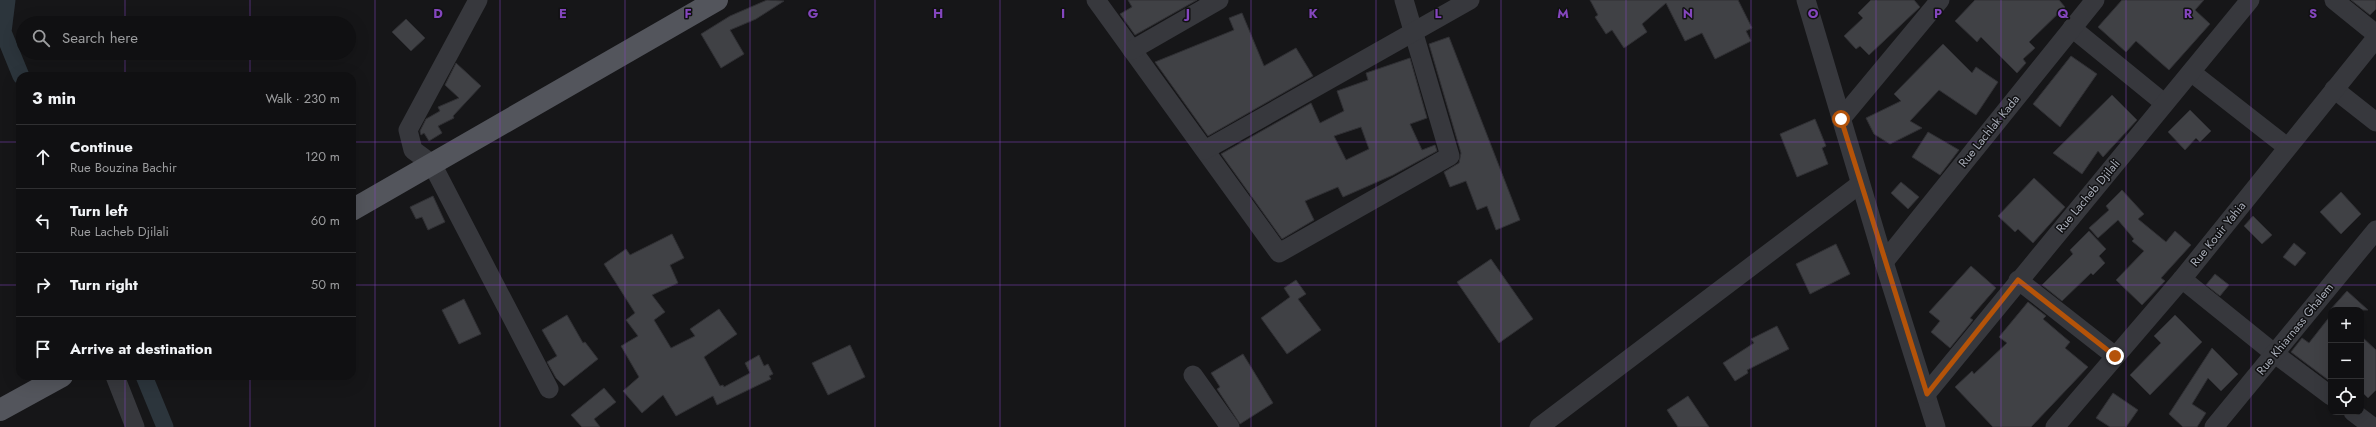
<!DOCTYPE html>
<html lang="en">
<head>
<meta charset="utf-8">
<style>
  :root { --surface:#101012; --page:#19191b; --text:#f1f3f6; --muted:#9c9d9f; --line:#303032 }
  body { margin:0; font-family:Jost,sans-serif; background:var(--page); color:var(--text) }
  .controls { position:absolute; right:12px; bottom:12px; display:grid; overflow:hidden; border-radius:8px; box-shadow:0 4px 16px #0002 }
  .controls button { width:36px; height:36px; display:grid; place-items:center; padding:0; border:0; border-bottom:1px solid var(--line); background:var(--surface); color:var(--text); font:20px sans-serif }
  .stop { position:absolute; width:12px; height:12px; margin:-9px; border:3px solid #b45309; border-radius:50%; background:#fff }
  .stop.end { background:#b45309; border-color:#fff; box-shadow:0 1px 4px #0008 }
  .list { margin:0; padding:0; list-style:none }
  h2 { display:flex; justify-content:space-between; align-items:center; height:52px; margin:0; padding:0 16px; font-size:17px }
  h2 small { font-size:13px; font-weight:400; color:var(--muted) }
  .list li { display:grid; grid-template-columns:26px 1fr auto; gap:12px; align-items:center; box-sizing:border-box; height:64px; padding:0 16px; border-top:1px solid var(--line) }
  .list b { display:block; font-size:15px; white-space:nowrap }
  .list p { margin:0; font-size:13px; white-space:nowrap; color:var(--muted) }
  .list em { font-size:13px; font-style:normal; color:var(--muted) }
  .icon { flex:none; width:22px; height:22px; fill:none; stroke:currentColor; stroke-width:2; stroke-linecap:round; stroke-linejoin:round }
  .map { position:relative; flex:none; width:2376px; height:427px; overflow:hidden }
  .search { position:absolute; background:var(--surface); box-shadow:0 4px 16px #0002; left:16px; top:16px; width:340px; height:44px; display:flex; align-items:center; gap:10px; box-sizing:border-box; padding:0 14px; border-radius:22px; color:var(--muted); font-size:15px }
  .panel { position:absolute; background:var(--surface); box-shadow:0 4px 16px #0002; left:16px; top:72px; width:340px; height:308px; border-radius:12px }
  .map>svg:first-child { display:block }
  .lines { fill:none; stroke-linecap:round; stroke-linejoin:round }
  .canal { stroke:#2c353c; stroke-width:17 }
  .building { fill:#404145; stroke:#303034; fill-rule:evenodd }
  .minor { stroke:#37383d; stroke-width:19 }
  .major { stroke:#53555c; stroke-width:22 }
  .route { stroke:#b45309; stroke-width:5 }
  .grid { fill:none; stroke:#8446be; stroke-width:1; stroke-opacity:0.55 }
  .labels { text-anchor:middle; stroke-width:3; stroke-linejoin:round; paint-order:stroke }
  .street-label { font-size:12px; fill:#a8adb8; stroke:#111113 }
  .grid-label { font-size:13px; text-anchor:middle; font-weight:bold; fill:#8446be; stroke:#111113; stroke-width:3; stroke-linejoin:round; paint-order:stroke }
</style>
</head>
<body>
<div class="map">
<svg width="2376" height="427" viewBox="0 0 2376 427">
  <rect width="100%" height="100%" fill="#161618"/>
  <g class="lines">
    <g class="canal">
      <polyline points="7,0 3,32 21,76"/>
      <polyline points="144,376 165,427"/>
    </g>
  </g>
  <g class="building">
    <polygon points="767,0 784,1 756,19 730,30 744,54 721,68 701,34 730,16"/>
    <polygon points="1128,0 1197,0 1135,35 1120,14 1132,7"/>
    <polygon points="1590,0 1738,0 1752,28 1746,31 1751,41 1715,59 1702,33 1685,41 1666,3 1642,24 1647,32 1624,48 1612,30 1606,34 1595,17 1598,15"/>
    <polygon points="1871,0 1914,0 1920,7 1869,55 1860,46 1856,49 1844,36 1863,18 1858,13"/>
    <polygon points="1975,0 2059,0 2065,7 2029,42 2035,48 2023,59 2026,63 2017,73 1981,37 1977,42 1955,21"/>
    <polygon points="2122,0 2204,0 2195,10 2210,24 2169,70 2136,41 2126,52 2098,27"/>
    <polygon points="2351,0 2376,0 2376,9 2370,15"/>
    <polygon points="1242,13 1264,66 1296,48 1313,76 1208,136 1155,62 1234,30 1229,18"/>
    <polygon points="406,19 425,38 411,51 392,32"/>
    <polygon points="1449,37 1520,220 1496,230 1487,206 1477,210 1466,181 1450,187 1444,172 1459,163 1461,153 1429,44"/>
    <polygon points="1943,44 1972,73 1976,67 1998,82 1976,115 1939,90 1910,121 1922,128 1890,144 1874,134 1866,118 1901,101 1894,94"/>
    <polygon points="2071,56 2097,74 2060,127 2033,104"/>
    <path d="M1410 58 1427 118 1410 124 1422 150 1435 145 1437 151 1393 175 1343 197 1338 187 1305 201 1314 220 1282 239 1221 154 1311 103 1320 123 1344 111 1337 91 1368 80 1366 73ZM1361 127 1369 149 1346 160 1334 136Z"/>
    <polygon points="456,63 481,86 453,116 454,118 438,126 442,133 429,141 424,133 421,135 420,131 426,119 440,111 438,107 459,98 445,85"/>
    <polygon points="2112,95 2137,120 2103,157 2098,151 2082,174 2053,153"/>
    <polygon points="2190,110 2211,131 2200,142 2196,138 2185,150 2168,132"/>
    <polygon points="1815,119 1826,146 1822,148 1828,164 1797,177 1780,134"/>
    <polygon points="1928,132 1959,150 1940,175 1912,157"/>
    <polygon points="2034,178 2065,207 2033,243 2018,229 2015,232 1998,216"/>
    <polygon points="1901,182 1919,197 1908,209 1891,193"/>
    <polygon points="2122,190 2144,214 2138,219 2166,242 2175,231 2191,245 2161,278 2165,281 2142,305 2116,280 2144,251 2132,241 2134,239 2118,220 2098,238 2089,228 2109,210 2106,206"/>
    <polygon points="2341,192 2361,214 2341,234 2320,212"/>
    <polygon points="433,196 445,222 428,230 422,217 416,219 410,207"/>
    <polygon points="2253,216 2272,235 2262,244 2244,226"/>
    <polygon points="2089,231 2106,249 2099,256 2105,263 2093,275 2091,273 2062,301 2042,285 2073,254 2070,250"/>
    <polygon points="672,234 684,258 670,265 678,283 652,295 665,312 654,320 671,348 695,336 690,329 719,309 737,334 704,357 720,386 723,385 724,387 750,373 745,363 759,355 764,366 768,364 773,374 769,376 771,379 717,405 713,396 676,416 663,395 642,413 623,391 639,377 621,346 638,336 626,320 635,313 604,264 626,249 630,255"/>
    <polygon points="2294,243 2306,253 2295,266 2283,257"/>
    <polygon points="1836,244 1850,274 1810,294 1796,264"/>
    <polygon points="1491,259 1533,319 1499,343 1457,282"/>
    <polygon points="1971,266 1996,288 1970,318 1973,320 1950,348 1931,332 1940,321 1929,312"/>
    <polygon points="2215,274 2229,285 2220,296 2206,285"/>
    <polygon points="1296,280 1306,294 1298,299 1321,330 1287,354 1261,318 1290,297 1284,288"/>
    <polygon points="2347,291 2368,310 2330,310"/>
    <polygon points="464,299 481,334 459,344 442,310"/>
    <polygon points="2028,302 2046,316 2043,319 2070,342 2065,348 2088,367 2031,427 1993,427 1955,387 1972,371 1974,374 2007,343 1999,337"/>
    <polygon points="567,315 583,343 585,342 598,359 564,386 556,378 547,362 557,356 542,330"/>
    <polygon points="2175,315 2202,342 2150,395 2130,375 2161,343 2154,336"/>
    <polygon points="2331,315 2331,382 2291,352 2302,338 2309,343"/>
    <polygon points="1777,326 1789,349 1747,370 1748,373 1735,381 1723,363 1754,343 1751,339"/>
    <polygon points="2361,336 2376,350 2376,390 2368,398 2361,391"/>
    <polygon points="850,345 865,377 828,395 812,363"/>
    <polygon points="2212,348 2238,374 2221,391 2208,378 2192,404 2206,413 2197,427 2183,427 2169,414"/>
    <polygon points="1243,354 1273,403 1240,424 1217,389 1220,387 1211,373"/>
    <polygon points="604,388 616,402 594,419 600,427 582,427 571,415"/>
    <polygon points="2113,393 2138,410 2126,427 2110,427 2096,418"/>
    <polygon points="1688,396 1709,427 1678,427 1667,410"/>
  </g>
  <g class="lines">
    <g class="minor">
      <polyline points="478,0 408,130 413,150 432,164 549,389"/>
      <polyline points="1096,0 1279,253 1450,156 1404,0"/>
      <polyline points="1806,0 1884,262 1936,427"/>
      <polyline points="2334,0 2376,34"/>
      <polyline points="2072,28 2164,103"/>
      <polyline points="1132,50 1219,0"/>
      <polyline points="2191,72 2287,147"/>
      <polyline points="2334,89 2376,122"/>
      <polyline points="1841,119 1940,0"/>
      <polyline points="1205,150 1470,0"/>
      <polyline points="1884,262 2095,0"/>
      <polyline points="2182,279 2275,354 2331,396"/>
      <polyline points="2018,280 2115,356"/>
      <polyline points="1193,375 1230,427"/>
      <polyline points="115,376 135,427"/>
      <polyline points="1927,393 2250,0"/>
      <polyline points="2353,412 2373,427"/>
      <polyline points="1539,427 1860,184"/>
      <polyline points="2055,427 2182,279 2376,38"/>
      <polyline points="2214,427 2376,230"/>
    </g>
    <g class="major">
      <polyline points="352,210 717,0"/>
      <polyline points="0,410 62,376"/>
    </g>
  </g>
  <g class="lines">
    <polyline class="route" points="1841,119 1927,394 2018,280 2115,356"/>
  </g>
  <path class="grid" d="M125 0V23M250 0V23M375 0V427M500 0V427M625 0V427M750 0V427M875 0V427M1000 0V427M1125 0V427M1251 0V427M1376 0V427M1501 0V427M1626 0V427M1751 0V427M1876 0V427M2001 0V427M2126 0V427M2251 0V427M125 53V76M250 53V76M0 142H20M352 142H2376M0 285H20M352 285H2376M125 376V427M250 376V427"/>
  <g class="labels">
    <g class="street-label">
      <text transform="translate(1989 131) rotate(-51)" y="4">Rue Lachlak Kada</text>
      <text transform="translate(2088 196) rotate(-50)" y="4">Rue Lacheb Djilali</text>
      <text transform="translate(2218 234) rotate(-51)" y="4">Rue Kouir Yahia</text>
      <text transform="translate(2295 329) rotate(-51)" y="4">Rue Khiarnass Ghalem</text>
    </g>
  </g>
  <g class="grid-label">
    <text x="438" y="18">D</text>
    <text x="563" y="18">E</text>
    <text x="688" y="18">F</text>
    <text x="813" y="18">G</text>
    <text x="938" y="18">H</text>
    <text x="1063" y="18">I</text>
    <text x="1188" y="18">J</text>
    <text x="1313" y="18">K</text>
    <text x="1438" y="18">L</text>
    <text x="1563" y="18">M</text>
    <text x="1688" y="18">N</text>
    <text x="1813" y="18">O</text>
    <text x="1938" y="18">P</text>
    <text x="2063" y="18">Q</text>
    <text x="2188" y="18">R</text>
    <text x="2313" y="18">S</text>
  </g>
</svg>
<div class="controls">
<button>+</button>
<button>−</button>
<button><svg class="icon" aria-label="locate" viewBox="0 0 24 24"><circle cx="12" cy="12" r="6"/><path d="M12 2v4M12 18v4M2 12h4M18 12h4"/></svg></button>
</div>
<div class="stop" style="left:1841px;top:119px"></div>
<div class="stop end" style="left:2115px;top:356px"></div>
<div class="search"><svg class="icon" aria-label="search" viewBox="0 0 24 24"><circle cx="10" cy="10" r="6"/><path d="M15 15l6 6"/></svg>Search here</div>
<section class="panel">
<h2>3 min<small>Walk · 230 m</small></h2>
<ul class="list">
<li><svg class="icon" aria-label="ahead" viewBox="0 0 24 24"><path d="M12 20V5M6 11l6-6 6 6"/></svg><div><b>Continue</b><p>Rue Bouzina Bachir</p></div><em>120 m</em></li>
<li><svg class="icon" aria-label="left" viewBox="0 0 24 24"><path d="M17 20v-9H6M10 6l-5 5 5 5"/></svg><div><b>Turn left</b><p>Rue Lacheb Djilali</p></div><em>60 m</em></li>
<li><svg class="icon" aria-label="right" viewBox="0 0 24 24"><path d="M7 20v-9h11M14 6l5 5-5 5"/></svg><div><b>Turn right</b></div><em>50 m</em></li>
<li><svg class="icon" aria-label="arrive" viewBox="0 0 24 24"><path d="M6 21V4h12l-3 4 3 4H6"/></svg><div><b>Arrive at destination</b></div></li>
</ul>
</section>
</div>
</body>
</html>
